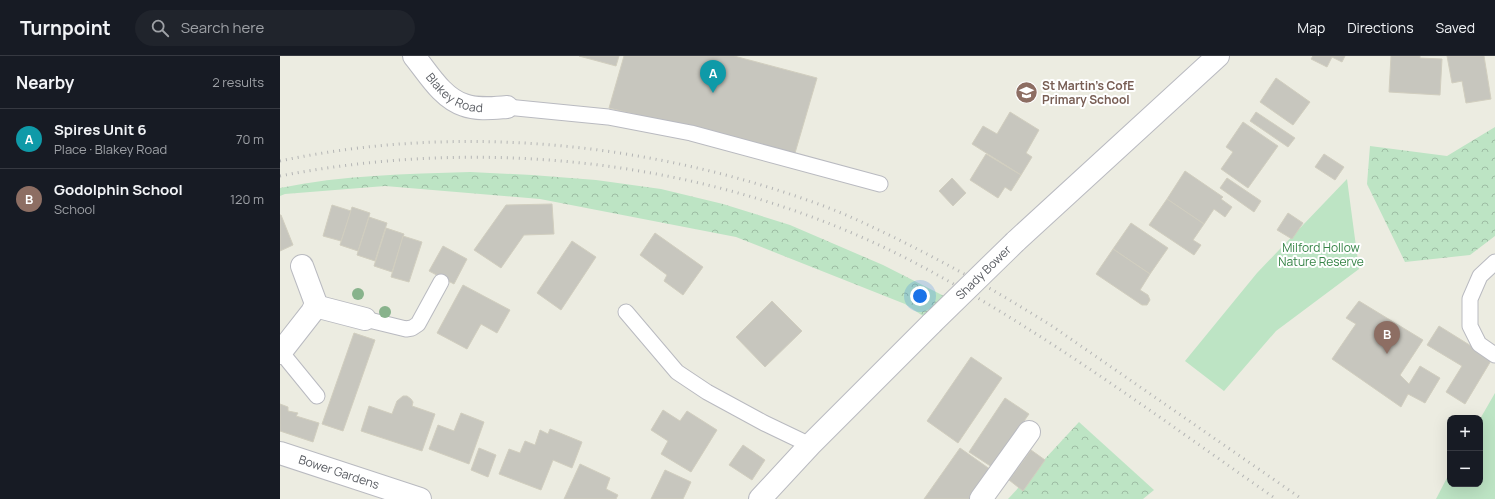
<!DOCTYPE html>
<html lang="en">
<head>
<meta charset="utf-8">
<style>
  :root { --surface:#171b24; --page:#20242c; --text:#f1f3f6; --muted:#9ea1a6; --line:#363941; --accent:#2563eb }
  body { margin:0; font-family:Manrope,sans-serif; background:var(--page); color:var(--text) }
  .controls { position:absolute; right:12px; bottom:12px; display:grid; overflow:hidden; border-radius:8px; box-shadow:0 4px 16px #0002 }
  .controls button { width:36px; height:36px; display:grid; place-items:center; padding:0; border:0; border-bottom:1px solid var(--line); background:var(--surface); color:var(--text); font:20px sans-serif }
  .you { position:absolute; left:640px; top:240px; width:14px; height:14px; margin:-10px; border:3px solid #fff; border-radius:50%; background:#1a73e8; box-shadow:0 0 0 6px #1a73e833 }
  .badge { display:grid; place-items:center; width:26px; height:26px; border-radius:50%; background:var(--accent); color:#fff; font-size:13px; font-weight:700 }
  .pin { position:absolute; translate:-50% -33px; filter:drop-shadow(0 1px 2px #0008) }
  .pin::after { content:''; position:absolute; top:21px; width:14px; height:12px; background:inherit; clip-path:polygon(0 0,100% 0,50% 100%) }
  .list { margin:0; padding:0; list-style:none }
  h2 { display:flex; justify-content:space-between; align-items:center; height:52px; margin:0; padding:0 16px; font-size:17px }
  h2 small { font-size:13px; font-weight:400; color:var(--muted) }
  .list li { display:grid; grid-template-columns:26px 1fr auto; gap:12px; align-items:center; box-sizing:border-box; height:60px; padding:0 16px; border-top:1px solid var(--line) }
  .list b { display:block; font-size:15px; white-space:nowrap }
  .list p { margin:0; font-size:13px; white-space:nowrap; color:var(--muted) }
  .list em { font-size:13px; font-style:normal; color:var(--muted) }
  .icon { flex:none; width:22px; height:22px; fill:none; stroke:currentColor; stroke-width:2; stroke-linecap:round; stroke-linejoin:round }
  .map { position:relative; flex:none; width:1215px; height:443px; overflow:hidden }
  header { display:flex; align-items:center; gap:24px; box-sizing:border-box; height:56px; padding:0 20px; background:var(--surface); border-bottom:1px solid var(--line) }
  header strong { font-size:19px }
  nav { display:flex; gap:22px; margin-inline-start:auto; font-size:14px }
  .search { width:280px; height:36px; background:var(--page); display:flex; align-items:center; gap:10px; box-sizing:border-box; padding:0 14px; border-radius:22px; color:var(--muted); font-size:15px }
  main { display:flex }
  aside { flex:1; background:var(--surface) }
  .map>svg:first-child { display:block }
  .green { fill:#bde4c4 }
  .forest { fill:url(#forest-crowns) }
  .building { fill:#c7c6be; stroke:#d1cebf }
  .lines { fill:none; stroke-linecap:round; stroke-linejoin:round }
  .service-casing { stroke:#b9bac0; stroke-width:17 }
  .minor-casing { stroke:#b9bac0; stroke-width:24 }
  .service { stroke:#fff; stroke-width:15 }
  .minor { stroke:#fff; stroke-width:22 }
  .rail { stroke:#b4b5b5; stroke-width:3; stroke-dasharray:1 5; stroke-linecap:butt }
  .minor-bridge-casing { stroke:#b9bac0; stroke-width:24; stroke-linecap:butt }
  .minor-bridge { stroke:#fff; stroke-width:22 }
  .tree { fill:#88b38c }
  .labels { text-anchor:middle; stroke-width:4; stroke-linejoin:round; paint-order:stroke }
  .education-label { font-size:12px; font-weight:bold; fill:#785e54; stroke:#fff; text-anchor:start }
  .street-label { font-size:12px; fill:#595c62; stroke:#fff }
  .park-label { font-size:12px; fill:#368447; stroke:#fff }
</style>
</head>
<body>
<header>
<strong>Turnpoint</strong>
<div class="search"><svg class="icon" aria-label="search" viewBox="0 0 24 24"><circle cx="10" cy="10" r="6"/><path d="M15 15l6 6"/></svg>Search here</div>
<nav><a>Map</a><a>Directions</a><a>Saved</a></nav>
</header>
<main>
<aside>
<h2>Nearby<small>2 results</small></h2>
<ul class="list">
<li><span class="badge" style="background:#0f9aa8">A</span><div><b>Spires Unit 6</b><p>Place · Blakey Road</p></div><em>70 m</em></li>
<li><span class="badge" style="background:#8d6e63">B</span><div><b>Godolphin School</b><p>School</p></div><em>120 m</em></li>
</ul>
</aside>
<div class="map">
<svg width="1215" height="443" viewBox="0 0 1215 443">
  <defs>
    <pattern id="forest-crowns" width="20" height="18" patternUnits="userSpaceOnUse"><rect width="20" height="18" fill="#bde4c4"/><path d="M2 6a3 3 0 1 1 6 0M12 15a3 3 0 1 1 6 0" fill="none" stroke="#9dbca3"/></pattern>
  </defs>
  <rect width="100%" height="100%" fill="#ecece1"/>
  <g class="green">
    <polygon points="1067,123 1079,213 996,275 944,335 905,305 977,217"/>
    <polygon points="1215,337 1215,443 1156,443 1170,416 1170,428 1200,428 1200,363"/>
  </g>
  <g class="forest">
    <polygon points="1215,71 1215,180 1190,199 1125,206 1087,128 1090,90 1167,100"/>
    <path d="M190 116 252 119 316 124 381 133 443 148 510 169 603 209 664 240 646 262 625 248 456 181 260 143 105 130 5 138 0 140V132C62 119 126 118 190 116Z"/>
    <polygon points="799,366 874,434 863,443 728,443"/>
  </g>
  <g class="building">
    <polygon points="299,0 339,0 336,10"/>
    <polygon points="344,0 454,0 537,22 515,97 329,52"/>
    <polygon points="1033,0 1065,0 1062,6 1052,1 1047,11 1031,3"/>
    <polygon points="1111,0 1140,0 1140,2 1162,3 1160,39 1109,36"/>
    <polygon points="1167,0 1204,0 1211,43 1186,47 1182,25 1172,27"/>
    <polygon points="996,22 1030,46 1013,69 980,46"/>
    <polygon points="730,56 759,74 746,97 752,101 741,119 692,88 703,70 717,78"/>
    <polygon points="976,56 1015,82 1008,91 970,65"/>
    <polygon points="963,66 998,90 968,132 941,113 953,96 946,91"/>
    <polygon points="706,98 741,119 731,135 725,131 718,142 690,124"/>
    <polygon points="1044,98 1064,111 1055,124 1035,111"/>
    <polygon points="905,115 943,141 941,143 952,151 945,161 934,153 924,168 887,143"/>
    <polygon points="672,122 686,137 673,150 659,135"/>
    <polygon points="947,122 981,145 974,156 940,132"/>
    <polygon points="887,143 924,168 913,184 921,189 914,199 869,169"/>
    <polygon points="272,148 274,178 244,179 221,212 194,194 226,149"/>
    <polygon points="52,149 71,155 61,185 43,180"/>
    <polygon points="72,151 90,157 78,195 60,189"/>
    <polygon points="1008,157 1023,167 1012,183 997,174"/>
    <polygon points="0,159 1,159 13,189 0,195"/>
    <polygon points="89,161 107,167 95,205 77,199"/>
    <polygon points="851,167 888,192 870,218 833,193"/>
    <polygon points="106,172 124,178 112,216 94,210"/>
    <polygon points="375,177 423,211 403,239 384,225 387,219 360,199"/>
    <polygon points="123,180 142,186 129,226 111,221"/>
    <polygon points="292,185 316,201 281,254 257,237"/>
    <polygon points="163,190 187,203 174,228 149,215"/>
    <polygon points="833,193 870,218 860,234 868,239 870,244 867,249 862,249 816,218"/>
    <polygon points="183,229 230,254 217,277 201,268 187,293 157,277"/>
    <polygon points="492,245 522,275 485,311 456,281"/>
    <polygon points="1079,245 1143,284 1120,319 1129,328 1140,310 1160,322 1145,347 1128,338 1121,351 1052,303 1076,268 1066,262"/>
    <polygon points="1159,270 1212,303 1185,348 1166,336 1182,310 1147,289"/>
    <polygon points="74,277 95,284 63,375 42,368"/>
    <polygon points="691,301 722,322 678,387 647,365"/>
    <polygon points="123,340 127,340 131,343 133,346 132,350 155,358 142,395 81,375 89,350 112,358 117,345"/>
    <polygon points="725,342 749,358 712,411 689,396"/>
    <polygon points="0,348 8,351 8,355 18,357 16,360 39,367 33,386 0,375"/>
    <polygon points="383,354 400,365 407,355 437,374 411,416 381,398 388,385 371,374"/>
    <polygon points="181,357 204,366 189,408 149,393 158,369 174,375"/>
    <polygon points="270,373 302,386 292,412 273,404 261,434 219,418 229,393 240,397 245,385 255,389 260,374 268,378"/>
    <polygon points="463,389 485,404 472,424 449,409"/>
    <polygon points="199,392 216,399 208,421 191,414"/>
    <polygon points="680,392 711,414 691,443 644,443"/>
    <polygon points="751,394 765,404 743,435 729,424"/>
    <polygon points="300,408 330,422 326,433 338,439 336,443 284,443"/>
    <polygon points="385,414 411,426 403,443 371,443"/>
  </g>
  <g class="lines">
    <defs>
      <g id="service">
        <polyline points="227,51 328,61 411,77 600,128"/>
        <polyline points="1215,206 1200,220 1190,243 1190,270 1199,288 1215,299"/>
        <polyline points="346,256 397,316 427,336 484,367 530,389"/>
        <polyline points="85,263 126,273 132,272 138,268 161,226"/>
        <polyline points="1,296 37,340"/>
      </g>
      <g id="minor">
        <path id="s1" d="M134 0C148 17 162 42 184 49 197 54 213 52 227 51"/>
        <polyline points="735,186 938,0"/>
        <polyline points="35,250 85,263"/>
        <polyline points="0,297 32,256 35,250 35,245 22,210"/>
        <path id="s2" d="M0 397 140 443"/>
        <polyline points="480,443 530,389 652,267"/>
        <polyline points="701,443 749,376"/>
      </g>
    </defs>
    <use href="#service" class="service-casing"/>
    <use href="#minor" class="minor-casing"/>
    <use href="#service" class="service"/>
    <use href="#minor" class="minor"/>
    <g class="rail">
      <path d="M0 105C179 67 370 86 541 149 563 157 584 167 605 177 663 205 718 236 772 270L1022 443"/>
      <path d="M0 120C216 78 446 106 641 210 766 277 880 362 996 443"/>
    </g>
    <defs>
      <g id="minor-bridge">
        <path id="s3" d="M652 267 735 186"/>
      </g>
    </defs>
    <use href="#minor-bridge" class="minor-bridge-casing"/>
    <use href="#minor-bridge" class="minor-bridge"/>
  </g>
  <g class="tree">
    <circle cx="78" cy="238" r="6"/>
    <circle cx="105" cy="256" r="6"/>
  </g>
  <defs>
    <symbol id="school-disc" viewBox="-11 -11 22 22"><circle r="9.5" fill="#8d6e63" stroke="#fff"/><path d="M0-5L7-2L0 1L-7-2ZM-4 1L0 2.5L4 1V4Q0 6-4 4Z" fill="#fff"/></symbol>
  </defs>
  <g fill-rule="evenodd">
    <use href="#school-disc" x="734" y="24" width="25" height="25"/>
  </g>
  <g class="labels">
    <g class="education-label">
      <text x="762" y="34">St Martin's CofE<tspan x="762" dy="14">Primary School</tspan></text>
    </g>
    <g class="street-label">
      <text dy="4" stroke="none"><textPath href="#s1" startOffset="57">Blakey Road</textPath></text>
      <text dy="4" stroke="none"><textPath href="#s3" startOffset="72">Shady Bower</textPath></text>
      <text dy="4" stroke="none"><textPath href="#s2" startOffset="62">Bower Gardens</textPath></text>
    </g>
    <g class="park-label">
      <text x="1041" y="196">Milford Hollow<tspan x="1041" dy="14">Nature Reserve</tspan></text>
    </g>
  </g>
</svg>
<div class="controls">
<button>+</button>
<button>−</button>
</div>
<div class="you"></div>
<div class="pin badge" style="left:433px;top:37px;background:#0f9aa8">A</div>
<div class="pin badge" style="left:1107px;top:298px;background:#8d6e63">B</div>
</div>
</main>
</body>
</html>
